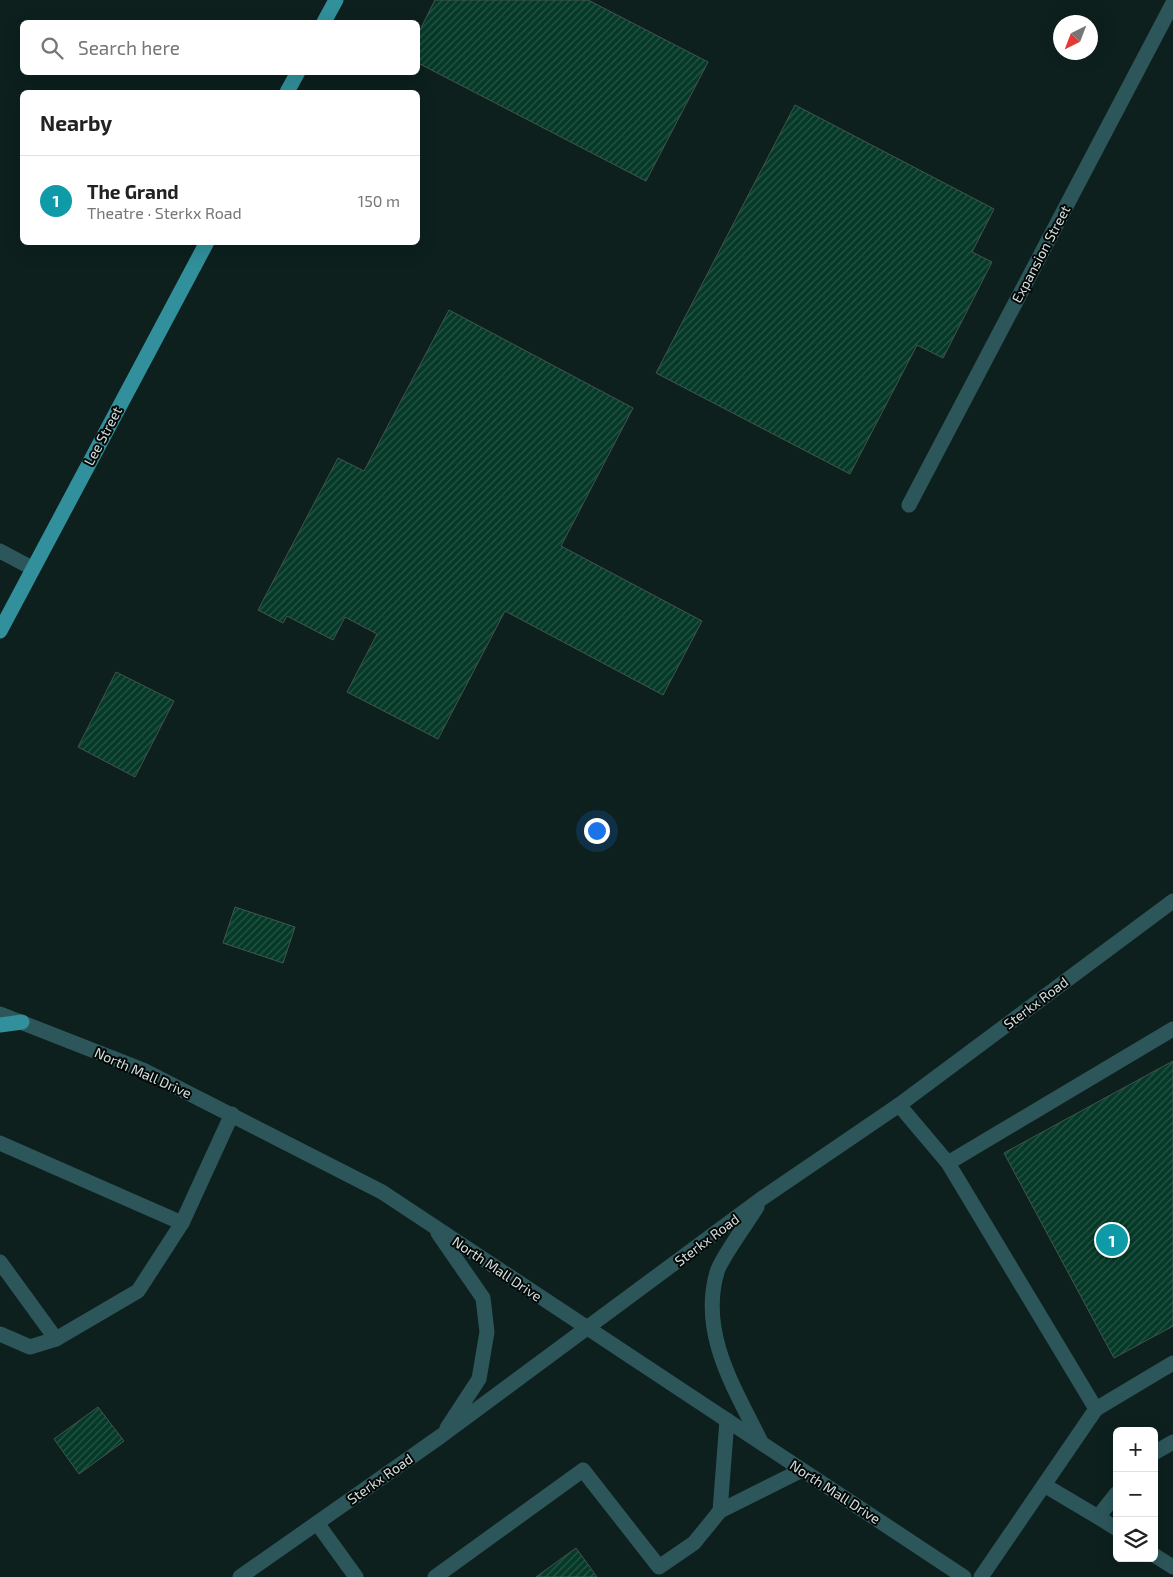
<!DOCTYPE html>
<html lang="en">
<head>
<meta charset="utf-8">
<style>
  :root { --surface:#fff; --page:#f2f2f2; --text:#222; --muted:#767676; --line:#e0e0e0; --accent:#b45309 }
  body { margin:0; font-family:"Exo 2",sans-serif; background:var(--page); color:var(--text) }
  .controls { position:absolute; right:15px; bottom:15px; display:grid; overflow:hidden; border-radius:8px; box-shadow:0 5px 20px #0002 }
  .controls button { width:45px; height:45px; display:grid; place-items:center; padding:0; border:0; border-bottom:1px solid var(--line); background:var(--surface); color:var(--text); font:25px sans-serif }
  .compass { position:absolute; left:1053px; top:15px; width:45px; height:45px; border-radius:50%; background:var(--surface); box-shadow:0 5px 20px #0002; rotate:222deg }
  .you { position:absolute; left:596px; top:830px; width:18px; height:18px; margin:-12px; border:4px solid #fff; border-radius:50%; background:#1a73e8; box-shadow:0 0 0 8px #1a73e833 }
  .badge { display:grid; place-items:center; width:32px; height:32px; border-radius:50%; background:var(--accent); color:#fff; font-size:16px; font-weight:700 }
  .pin { position:absolute; translate:-50% -50%; border:2px solid #fff; box-shadow:0 1px 5px #0006 }
  .list { margin:0; padding:0; list-style:none }
  h2 { display:flex; justify-content:space-between; align-items:center; height:65px; margin:0; padding:0 20px; font-size:21px }
  h2 small { font-size:16px; font-weight:400; color:var(--muted) }
  .list li { display:grid; grid-template-columns:32px 1fr auto; gap:15px; align-items:center; box-sizing:border-box; height:90px; padding:0 20px; border-top:1px solid var(--line) }
  .list b { display:block; font-size:19px; white-space:nowrap }
  .list p { margin:0; font-size:16px; white-space:nowrap; color:var(--muted) }
  .list em { font-size:16px; font-style:normal; color:var(--muted) }
  .icon { flex:none; width:28px; height:28px; fill:none; stroke:currentColor; stroke-width:2; stroke-linecap:round; stroke-linejoin:round }
  .map { position:relative; flex:none; width:1173px; height:1577px; overflow:hidden }
  .search { position:absolute; background:var(--surface); box-shadow:0 5px 20px #0002; left:20px; top:20px; width:400px; height:55px; display:flex; align-items:center; gap:12px; box-sizing:border-box; padding:0 18px; border-radius:8px; color:var(--muted); font-size:19px }
  .panel { position:absolute; background:var(--surface); box-shadow:0 5px 20px #0002; left:20px; top:90px; width:400px; height:155px; border-radius:8px }
  .map>svg:first-child { display:block }
  .building { fill:url(#building-hatch); stroke:#43544c }
  .lines { fill:none; stroke-linecap:round; stroke-linejoin:round }
  .minor { stroke:#2d565b; stroke-width:15 }
  .major { stroke:#31909b; stroke-width:15 }
  .labels { text-anchor:middle; stroke-width:4; stroke-linejoin:round; paint-order:stroke }
  .street-label { font-size:14px; fill:#d4e0de; stroke:#030807 }
</style>
</head>
<body>
<div class="map">
<svg width="1173" height="1577" viewBox="0 0 1173 1577">
  <defs>
    <pattern id="building-hatch" width="6" height="6" patternUnits="userSpaceOnUse" patternTransform="scale(1.25)"><rect width="6" height="6" fill="#063a28"/><path d="M-1 1l2-2M0 6l6-6M5 7l2-2" fill="none" stroke="#295647"/></pattern>
  </defs>
  <rect width="100%" height="100%" fill="#0d201e"/>
  <g class="building">
    <polygon points="435,0 588,0 708,62 646,181 418,63 418,34"/>
    <polygon points="795,105 994,209 972,252 992,262 943,358 917,345 850,474 656,373"/>
    <polygon points="449,310 633,408 561,546 702,621 663,695 505,611 438,739 347,692 377,634 345,617 333,640 287,616 283,623 258,610 338,458 364,471"/>
    <polygon points="116,672 174,701 135,777 78,747"/>
    <polygon points="235,907 295,927 283,963 223,943"/>
    <polygon points="1173,1061 1173,1326 1114,1358 1004,1153"/>
    <polygon points="98,1407 124,1441 79,1474 54,1439"/>
    <polygon points="576,1548 597,1577 536,1577"/>
  </g>
  <g class="lines">
    <g class="minor">
      <polyline points="909,505 1173,3"/>
      <polyline points="0,551 32,568"/>
      <polyline points="0,1014 143,1070 382,1192 964,1577"/>
      <polyline points="899,1105 948,1163 1173,1029"/>
      <polyline points="0,1143 182,1223"/>
      <polyline points="948,1163 1096,1409"/>
      <path d="M757 1207C748 1222 721 1258 717 1272 699 1334 735 1389 761 1442"/>
      <polyline points="438,1233 483,1298 487,1332 479,1379 447,1428"/>
      <polyline points="0,1262 56,1339"/>
      <polyline points="0,1334 30,1347 56,1339 138,1291 182,1223 232,1114"/>
      <polyline points="727,1420 720,1511 802,1470"/>
      <polyline points="1154,1453 1173,1442"/>
      <polyline points="1044,1485 1098,1517 1117,1493"/>
      <polyline points="1098,1517 1117,1529"/>
      <polyline points="317,1523 356,1577"/>
      <polyline points="1154,1555 1173,1567"/>
      <polyline points="240,1577 441,1436 761,1199 899,1105 1173,901"/>
      <polyline points="435,1577 583,1470 659,1567 694,1543 720,1511"/>
      <polyline points="981,1577 1096,1409 1173,1363"/>
    </g>
    <g class="major">
      <polyline points="324,22 336,0"/>
      <polyline points="287,92 298,72"/>
      <polyline points="0,631 207,242"/>
      <polyline points="0,1025 22,1022"/>
    </g>
  </g>
  <g class="labels">
    <g class="street-label">
      <text transform="translate(1041 254) rotate(-62)" y="5">Expansion Street</text>
      <text transform="translate(103 436) rotate(-62)" y="5">Lee Street</text>
      <text transform="translate(1036 1003) rotate(-37)" y="5">Sterkx Road</text>
      <text transform="translate(143 1073) rotate(24)" y="5">North Mall Drive</text>
      <text transform="translate(707 1240) rotate(-37)" y="5">Sterkx Road</text>
      <text transform="translate(497 1269) rotate(34)" y="5">North Mall Drive</text>
      <text transform="translate(380 1479) rotate(-35)" y="5">Sterkx Road</text>
      <text transform="translate(835 1492) rotate(33)" y="5">North Mall Drive</text>
    </g>
  </g>
</svg>
<div class="controls">
<button>+</button>
<button>−</button>
<button><svg class="icon" aria-label="layers" viewBox="0 0 24 24"><path d="M12 4l9 5-9 5-9-5zM3 14l9 5 9-5"/></svg></button>
</div>
<svg class="compass" viewBox="-18 -18 36 36"><path d="M0-13l5 13h-10z" fill="#e53935"/><path d="M0 13l5-13h-10z" fill="#767676"/></svg>
<div class="you"></div>
<div class="pin badge" style="left:1112px;top:1240px;background:#0f9aa8">1</div>
<div class="search"><svg class="icon" aria-label="search" viewBox="0 0 24 24"><circle cx="10" cy="10" r="6"/><path d="M15 15l6 6"/></svg>Search here</div>
<section class="panel">
<h2>Nearby<small></small></h2>
<ul class="list">
<li><span class="badge" style="background:#0f9aa8">1</span><div><b>The Grand</b><p>Theatre · Sterkx Road</p></div><em>150 m</em></li>
</ul>
</section>
</div>
</body>
</html>
